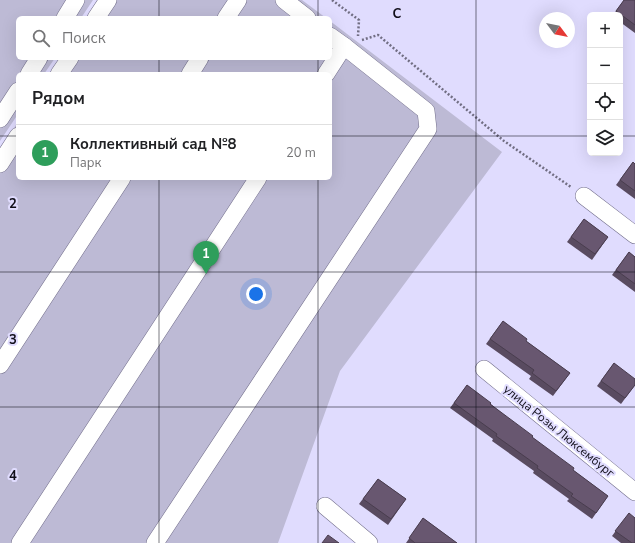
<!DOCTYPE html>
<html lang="ru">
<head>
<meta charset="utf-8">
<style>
  :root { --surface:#fff; --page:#f2f2f2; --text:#202124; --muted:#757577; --line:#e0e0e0; --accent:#904a22 }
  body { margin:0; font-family:"Nunito Sans",sans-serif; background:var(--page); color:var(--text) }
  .controls { position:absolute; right:12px; top:12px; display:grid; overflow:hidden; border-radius:6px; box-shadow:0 4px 16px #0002 }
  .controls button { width:36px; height:36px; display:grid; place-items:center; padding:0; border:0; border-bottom:1px solid var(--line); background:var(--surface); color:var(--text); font:20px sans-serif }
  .compass { position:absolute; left:539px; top:12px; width:36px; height:36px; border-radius:50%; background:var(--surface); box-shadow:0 4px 16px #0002; rotate:122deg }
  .you { position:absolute; left:256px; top:294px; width:14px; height:14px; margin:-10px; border:3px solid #fff; border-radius:50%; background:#1a73e8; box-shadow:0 0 0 6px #1a73e833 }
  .badge { display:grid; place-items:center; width:26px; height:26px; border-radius:50%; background:var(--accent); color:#fff; font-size:13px; font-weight:700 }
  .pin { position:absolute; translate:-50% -33px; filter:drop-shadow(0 1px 2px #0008) }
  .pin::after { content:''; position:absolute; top:21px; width:14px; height:12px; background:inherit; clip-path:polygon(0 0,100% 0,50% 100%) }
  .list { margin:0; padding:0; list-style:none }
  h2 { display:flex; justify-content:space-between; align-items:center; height:52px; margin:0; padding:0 16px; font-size:17px }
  h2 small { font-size:13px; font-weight:400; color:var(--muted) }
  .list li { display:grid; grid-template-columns:26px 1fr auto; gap:12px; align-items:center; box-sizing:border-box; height:56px; padding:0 16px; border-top:1px solid var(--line) }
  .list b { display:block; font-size:15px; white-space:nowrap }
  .list p { margin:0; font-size:13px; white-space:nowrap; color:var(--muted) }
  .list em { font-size:13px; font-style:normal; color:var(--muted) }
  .icon { flex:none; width:22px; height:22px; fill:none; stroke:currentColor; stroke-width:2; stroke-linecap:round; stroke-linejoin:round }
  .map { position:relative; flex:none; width:635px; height:543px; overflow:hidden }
  .search { position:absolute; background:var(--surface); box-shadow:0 4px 16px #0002; left:16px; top:16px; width:316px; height:44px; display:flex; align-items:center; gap:10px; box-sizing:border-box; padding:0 14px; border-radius:6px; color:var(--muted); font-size:15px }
  .panel { position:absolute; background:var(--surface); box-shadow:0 4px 16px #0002; left:16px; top:72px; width:316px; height:108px; border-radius:6px }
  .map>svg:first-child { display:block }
  .green { fill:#bdbad5 }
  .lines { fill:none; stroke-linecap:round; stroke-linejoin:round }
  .minor-casing { stroke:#716d8a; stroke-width:18 }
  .path { stroke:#716e83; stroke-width:2.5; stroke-dasharray:2 2; stroke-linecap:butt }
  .minor { stroke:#fff; stroke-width:17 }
  .wall { fill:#594b60 }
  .building { fill:#685770; stroke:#493d4e }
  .grid { fill:none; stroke:#100e19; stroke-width:1; stroke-opacity:0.55 }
  .labels { text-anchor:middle; stroke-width:4; stroke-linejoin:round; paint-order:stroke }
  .street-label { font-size:12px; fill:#100e19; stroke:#e0dcfe }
  .grid-label { font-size:13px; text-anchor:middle; font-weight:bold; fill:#100e19; stroke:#e0dcfe; stroke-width:4; stroke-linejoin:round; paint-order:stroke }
</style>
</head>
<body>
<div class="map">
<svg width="635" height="543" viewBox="0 0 635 543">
  <rect width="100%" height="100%" fill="#e0dcfe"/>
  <g class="green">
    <polygon points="0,0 93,0 81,18 18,18 18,58 55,58 44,74 18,74 18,114 0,141"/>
    <polygon points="97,0 302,0 326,18 86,18"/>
    <polygon points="330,21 502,152 340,371 278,543 0,543 0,149 18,122 18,178 330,178 330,74 49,74 60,58 330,58"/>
  </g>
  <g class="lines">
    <defs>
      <g id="minor">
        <polyline points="284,0 307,18"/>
        <polyline points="65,18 76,0"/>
        <polyline points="96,18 108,0"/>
        <polyline points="226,18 238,0"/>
        <polyline points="330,36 344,46"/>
        <polyline points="29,74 39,58"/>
        <polyline points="59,74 70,58"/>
        <polyline points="190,74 200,58"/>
        <polyline points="0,119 18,91"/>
        <polyline points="0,164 18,136"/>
        <polyline points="584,196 635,235"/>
        <polyline points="0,365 122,178"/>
        <polyline points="484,369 635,492"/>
        <polyline points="325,506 369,543"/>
        <polyline points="20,543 258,178"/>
        <polyline points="155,543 428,129 426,111 344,46 326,74"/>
      </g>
    </defs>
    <use href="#minor" class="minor-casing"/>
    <g class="path">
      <polyline points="332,0 359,20 358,36"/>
      <polyline points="362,40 378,35 504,141 571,187"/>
    </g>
    <use href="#minor" class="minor"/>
  </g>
  <g class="wall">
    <polygon points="624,0 635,0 635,33 620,22 620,15 613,15"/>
    <polygon points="633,162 635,164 635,199 616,185"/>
    <polygon points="584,219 608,237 592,260 567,242"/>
    <polygon points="629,252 635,257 635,292 612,275"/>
    <polygon points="503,321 526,341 570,373 553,396 529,379 531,376 486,344"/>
    <polygon points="614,363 635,385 621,404 597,386"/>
    <polygon points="467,385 573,470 608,496 592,519 567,501 569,499 533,473 534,471 492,441 493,439 450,408"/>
    <polygon points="378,479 406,499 388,525 359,504"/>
    <polygon points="629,513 635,543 621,543 612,536"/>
    <polygon points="423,518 457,543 406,543"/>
  </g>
  <g class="building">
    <polygon points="624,0 635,0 635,25 616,11"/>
    <polygon points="633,162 635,164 635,191 620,180"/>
    <polygon points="584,219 608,237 595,254 571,237"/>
    <polygon points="629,252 635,257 635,284 616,270"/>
    <polygon points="503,321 527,339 526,341 570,373 556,391 532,373 534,370 490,339"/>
    <polygon points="614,363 635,379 635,385 625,398 601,381"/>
    <polygon points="467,385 491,403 490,404 533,436 532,437 574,468 573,470 608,496 596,513 571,496 573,494 537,468 538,466 496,436 497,434 454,403"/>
    <polygon points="378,479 406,499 391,519 363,499"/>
    <polygon points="629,513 635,518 635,543 632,543 615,531"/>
    <polygon points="423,518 457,543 415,543 409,538"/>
    <polygon points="328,535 339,543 322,543"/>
  </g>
  <path class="grid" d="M159 0V18M318 0V18M476 0V543M159 58V74M318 58V74M0 136H18M330 136H590M620 136H635M159 178V543M318 178V543M0 272H635M0 407H635"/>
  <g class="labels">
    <g class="street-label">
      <text transform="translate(559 431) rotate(39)" y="4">улица Розы Люксембург</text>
    </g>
  </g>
  <g class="grid-label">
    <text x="397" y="18">C</text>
    <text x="13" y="208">2</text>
    <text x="13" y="344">3</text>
    <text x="13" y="480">4</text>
  </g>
</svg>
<div class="controls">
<button>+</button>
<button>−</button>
<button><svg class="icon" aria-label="locate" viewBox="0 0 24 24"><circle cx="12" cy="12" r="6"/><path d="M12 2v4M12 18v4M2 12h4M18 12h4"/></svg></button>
<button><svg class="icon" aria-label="layers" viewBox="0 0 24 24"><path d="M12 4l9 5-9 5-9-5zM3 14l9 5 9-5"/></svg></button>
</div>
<svg class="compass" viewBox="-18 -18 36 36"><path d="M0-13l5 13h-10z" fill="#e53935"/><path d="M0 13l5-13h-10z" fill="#757577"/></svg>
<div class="you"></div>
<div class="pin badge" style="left:206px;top:274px;background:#2e9e5b">1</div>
<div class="search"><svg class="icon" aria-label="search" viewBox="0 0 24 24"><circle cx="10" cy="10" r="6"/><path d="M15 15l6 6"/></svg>Поиск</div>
<section class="panel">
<h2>Рядом<small></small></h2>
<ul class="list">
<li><span class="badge" style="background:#2e9e5b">1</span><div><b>Коллективный сад №8</b><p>Парк</p></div><em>20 m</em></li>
</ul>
</section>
</div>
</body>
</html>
